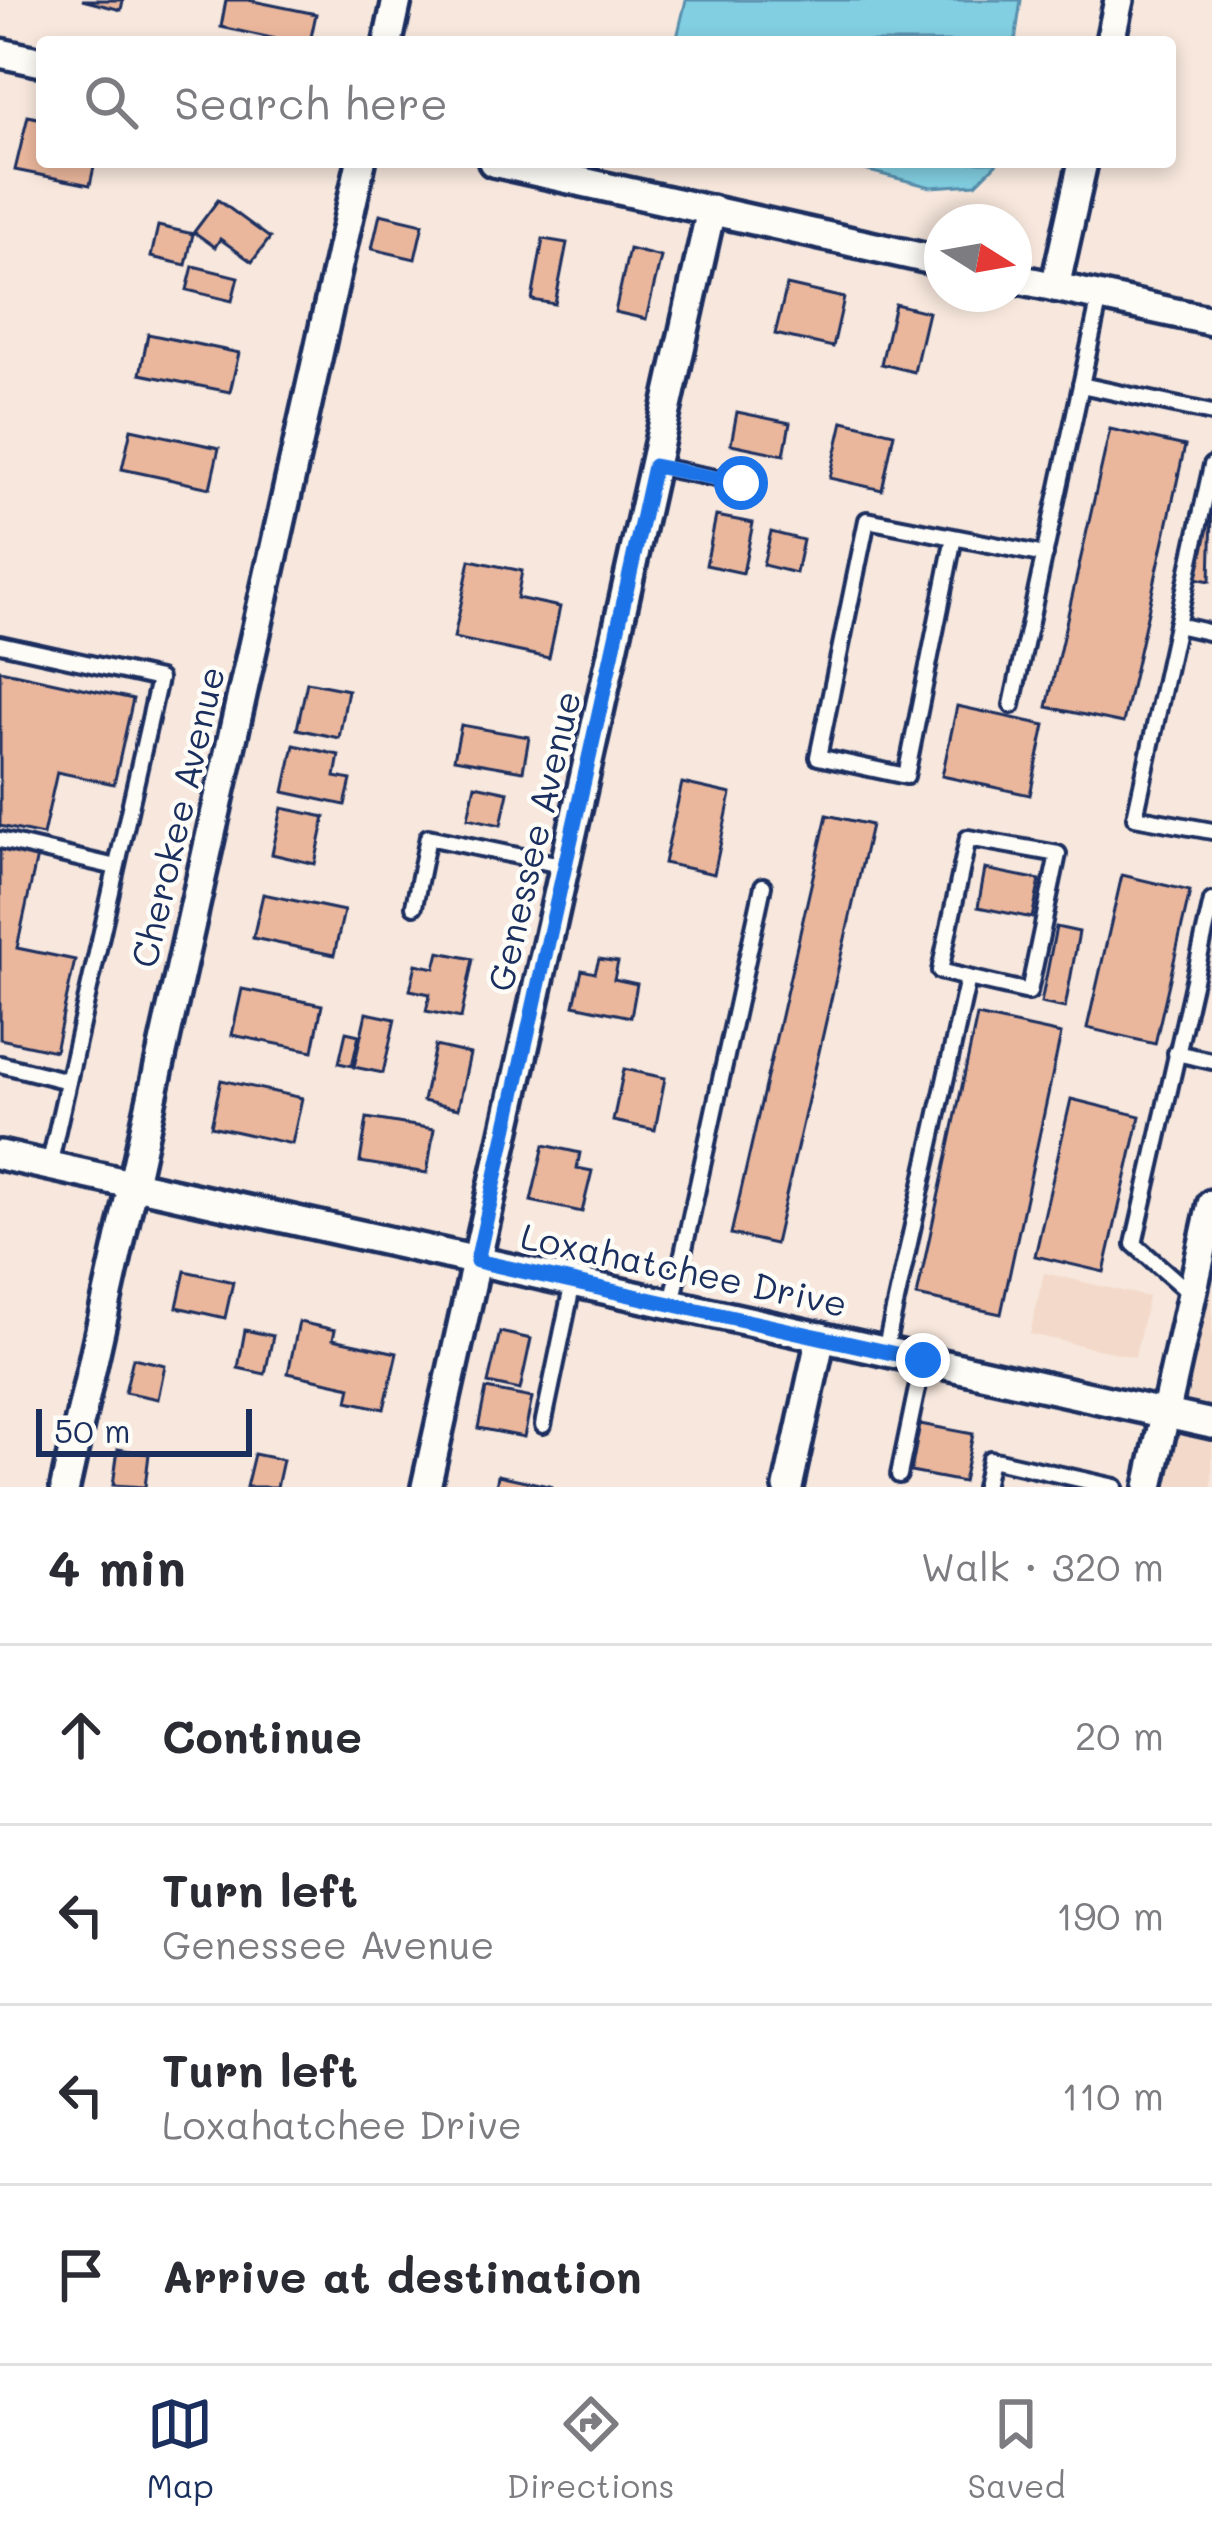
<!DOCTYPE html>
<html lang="en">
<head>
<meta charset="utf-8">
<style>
  :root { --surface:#fff; --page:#f7f7f7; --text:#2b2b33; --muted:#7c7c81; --line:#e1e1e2; --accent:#1b2f5e }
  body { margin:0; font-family:Mali,sans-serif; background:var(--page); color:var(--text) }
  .compass { position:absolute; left:924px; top:204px; width:108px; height:108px; border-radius:50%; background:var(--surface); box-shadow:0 6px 18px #0003; rotate:101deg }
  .scale { position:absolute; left:36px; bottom:30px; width:216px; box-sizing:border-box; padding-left:12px; border:6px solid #1b2f5e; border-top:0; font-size:33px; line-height:42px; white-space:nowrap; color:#1b2f5e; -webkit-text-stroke:9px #fdfcf7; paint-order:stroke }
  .stop { position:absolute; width:36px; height:36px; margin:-27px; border:9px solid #1a73e8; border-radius:50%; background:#fff }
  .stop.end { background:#1a73e8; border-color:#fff; box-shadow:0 3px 12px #0008 }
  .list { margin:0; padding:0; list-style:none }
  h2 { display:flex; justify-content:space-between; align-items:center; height:156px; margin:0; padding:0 48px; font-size:51px }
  h2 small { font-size:39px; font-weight:400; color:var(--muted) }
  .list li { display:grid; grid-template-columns:78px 1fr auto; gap:36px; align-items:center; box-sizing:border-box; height:180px; padding:0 48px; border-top:3px solid var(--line) }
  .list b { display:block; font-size:45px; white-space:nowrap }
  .list p { margin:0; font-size:39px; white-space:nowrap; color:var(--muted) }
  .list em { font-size:39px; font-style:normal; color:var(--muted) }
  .icon { flex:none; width:66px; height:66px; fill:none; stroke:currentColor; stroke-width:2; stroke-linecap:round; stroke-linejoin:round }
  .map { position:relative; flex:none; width:1212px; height:1487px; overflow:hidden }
  .search { position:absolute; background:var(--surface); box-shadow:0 6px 18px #0003; left:36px; right:36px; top:36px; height:132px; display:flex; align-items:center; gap:30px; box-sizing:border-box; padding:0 42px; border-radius:12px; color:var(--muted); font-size:45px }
  .sheet { height:876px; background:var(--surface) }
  nav { display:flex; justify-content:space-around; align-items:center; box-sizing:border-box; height:168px; border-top:3px solid var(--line); background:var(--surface); font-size:33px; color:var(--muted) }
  nav a { display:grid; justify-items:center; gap:6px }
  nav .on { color:var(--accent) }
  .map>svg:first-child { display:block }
  .built { fill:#f3d9c9 }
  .water { fill:#82cfe1; stroke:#598fad; stroke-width:3 }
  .building { fill:#eab79c; stroke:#1b2f5e; stroke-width:3 }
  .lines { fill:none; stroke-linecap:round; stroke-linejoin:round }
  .service-casing { stroke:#1b2f5e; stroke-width:22 }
  .minor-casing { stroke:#1b2f5e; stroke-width:36 }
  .service { stroke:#fdfcf7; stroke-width:14 }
  .minor { stroke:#fdfcf7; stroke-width:27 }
  .route { stroke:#1a73e8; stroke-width:15 }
  .labels { text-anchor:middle; stroke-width:9; stroke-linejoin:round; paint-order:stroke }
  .street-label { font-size:36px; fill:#1b2f5e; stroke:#fdfcf7 }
</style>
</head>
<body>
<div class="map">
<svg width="1212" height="1487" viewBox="0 0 1212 1487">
  <rect width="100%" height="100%" fill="#f7e7dc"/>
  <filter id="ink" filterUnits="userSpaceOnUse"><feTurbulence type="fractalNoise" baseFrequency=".00833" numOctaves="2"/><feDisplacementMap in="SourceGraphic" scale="24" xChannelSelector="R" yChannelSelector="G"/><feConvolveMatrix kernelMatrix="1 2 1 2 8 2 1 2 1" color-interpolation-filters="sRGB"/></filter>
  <g filter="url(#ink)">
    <g class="built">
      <polygon points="1044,1273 1148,1297 1135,1357 1030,1334"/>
      <polygon points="1212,1273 1212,1487 1165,1487 1184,1402"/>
    </g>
    <g class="water">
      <polygon points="686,0 1021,0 1015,42 676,42"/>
      <polygon points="834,162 998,162 976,184 931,187"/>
    </g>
    <g class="building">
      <polygon points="82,0 123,0 121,10"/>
      <polygon points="226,0 248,0 316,14 310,42 290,42 221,27"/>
      <polygon points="28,116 42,119 42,162 95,162 90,185 15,170"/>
      <polygon points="218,200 270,238 252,262 220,239 215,247 194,232"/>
      <polygon points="380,214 423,224 415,259 372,249"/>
      <polygon points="158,226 193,234 186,265 151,257"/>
      <polygon points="543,239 567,243 555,304 532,300"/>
      <polygon points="629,249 661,257 646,319 615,312"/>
      <polygon points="193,266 238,277 232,301 187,290"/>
      <polygon points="787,285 844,298 833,347 775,334"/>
      <polygon points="895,304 928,312 914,372 881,364"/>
      <polygon points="148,334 239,353 230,392 140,374"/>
      <polygon points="737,412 790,423 784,455 731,444"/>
      <polygon points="843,421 894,433 882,490 830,478"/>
      <polygon points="131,429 219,448 210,488 122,469"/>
      <polygon points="1110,429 1185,446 1123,723 1047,707"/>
      <polygon points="1210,513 1212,513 1210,581 1195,578"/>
      <polygon points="716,516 753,523 743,573 706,565"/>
      <polygon points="771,532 803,540 796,573 763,565"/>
      <polygon points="470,560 522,571 517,598 560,607 549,658 454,638"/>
      <polygon points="0,670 133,699 114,784 57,772 43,835 0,826"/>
      <polygon points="307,682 348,690 339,738 297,729"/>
      <polygon points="957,706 1045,725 1030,795 942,776"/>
      <polygon points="461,725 529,737 523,771 454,759"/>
      <polygon points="294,745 339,755 335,777 351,780 345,805 284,792"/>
      <polygon points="682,783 731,794 714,874 664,863"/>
      <polygon points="475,785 508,792 501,825 468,818"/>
      <polygon points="282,808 325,817 315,864 272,854"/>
      <polygon points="827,815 871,825 775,1244 731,1234"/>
      <polygon points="0,848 37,856 17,948 75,960 55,1051 0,1039"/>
      <polygon points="985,869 1040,880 1032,918 978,907"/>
      <polygon points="1122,875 1190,891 1155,1044 1087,1028"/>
      <polygon points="263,894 344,911 334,955 253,938"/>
      <polygon points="1056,927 1079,932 1065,1008 1041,1003"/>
      <polygon points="439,952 473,959 461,1018 426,1011 430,994 410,990 416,964 435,968"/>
      <polygon points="599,959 618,962 614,979 637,984 631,1017 574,1005 582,970 595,973"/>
      <polygon points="242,989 322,1005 313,1051 232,1035"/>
      <polygon points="366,1013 395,1019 383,1073 354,1067"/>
      <polygon points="977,1016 1061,1034 1001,1314 917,1296"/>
      <polygon points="346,1032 359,1035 352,1066 339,1063"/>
      <polygon points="435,1046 470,1054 458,1109 423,1101"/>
      <polygon points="624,1069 665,1078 655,1130 613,1121"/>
      <polygon points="221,1080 302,1098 292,1144 211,1126"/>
      <polygon points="1071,1099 1140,1116 1104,1272 1035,1256"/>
      <polygon points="367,1118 434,1129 427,1173 360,1162"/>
      <polygon points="544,1145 580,1153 577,1168 592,1171 582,1212 531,1201"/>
      <polygon points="185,1271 233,1282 225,1318 177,1307"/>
      <polygon points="299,1322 335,1330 333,1339 397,1353 384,1409 348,1401 351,1387 288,1373"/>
      <polygon points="245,1330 273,1336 265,1374 238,1368"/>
      <polygon points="500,1332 531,1339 520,1390 488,1383"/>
      <polygon points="133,1358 165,1365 158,1399 125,1392"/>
      <polygon points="486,1389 532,1398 524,1437 478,1428"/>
      <polygon points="920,1424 973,1434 963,1482 911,1472"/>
      <polygon points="118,1449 149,1454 145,1487 113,1485"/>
      <polygon points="254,1454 283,1460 277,1487 246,1487"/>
      <polygon points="498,1475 553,1487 496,1487"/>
    </g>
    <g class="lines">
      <defs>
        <g id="service">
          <polyline points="1081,385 1212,413"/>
          <polyline points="1212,465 1135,817 1212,831"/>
          <polyline points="654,466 741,483"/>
          <polyline points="954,537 906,776 818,757 867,520 1045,555"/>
          <polyline points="1177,625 1212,633"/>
          <polyline points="0,644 159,679 49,1166"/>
          <polyline points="1012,705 1100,297"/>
          <polyline points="0,840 116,867"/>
          <polyline points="414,906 428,837 565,866"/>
          <polyline points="1176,1053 1212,1061"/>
          <polyline points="0,1064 68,1081"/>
          <polyline points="1192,1295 1134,1244 1212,901"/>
          <polyline points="672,1304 763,886"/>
          <polyline points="885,1351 968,978 1029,992 1058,854 968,838 940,971 968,978"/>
          <polyline points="543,1425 573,1282"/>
          <polyline points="899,1475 923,1360"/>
          <polyline points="984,1487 990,1459 1115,1487"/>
        </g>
        <g id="minor">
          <polyline points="388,42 397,0"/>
          <polyline points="1110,42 1119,0"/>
          <polyline points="0,53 42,62"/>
          <polyline points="493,162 942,262"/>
          <polyline points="1014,278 1212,321"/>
          <polyline points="1055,287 1083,162"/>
          <polyline points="0,1155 1212,1424"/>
          <polyline points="65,1487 361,162"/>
          <polyline points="426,1487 711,210"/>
          <polyline points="788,1487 821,1337"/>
          <polyline points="1149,1487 1212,1204"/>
        </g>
      </defs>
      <use href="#service" class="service-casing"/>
      <use href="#minor" class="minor-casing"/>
      <use href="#service" class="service"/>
      <use href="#minor" class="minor"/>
    </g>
  </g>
  <g class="lines" filter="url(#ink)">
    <polyline class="route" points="741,483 654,466 477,1261 923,1360"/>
  </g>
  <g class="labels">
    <g class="street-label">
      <text transform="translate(178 817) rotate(-77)" y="13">Cherokee Avenue</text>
      <text transform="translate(534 841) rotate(-77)" y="13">Genessee Avenue</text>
      <text transform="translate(684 1270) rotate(12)" y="13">Loxahatchee Drive</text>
    </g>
  </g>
</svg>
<svg class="compass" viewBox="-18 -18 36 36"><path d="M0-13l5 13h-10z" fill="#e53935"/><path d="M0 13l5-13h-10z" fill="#7c7c81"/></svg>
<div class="scale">50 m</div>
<div class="stop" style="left:741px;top:483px"></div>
<div class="stop end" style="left:923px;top:1360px"></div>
<div class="search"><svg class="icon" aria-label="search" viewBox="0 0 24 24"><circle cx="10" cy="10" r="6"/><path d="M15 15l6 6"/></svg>Search here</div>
</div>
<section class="sheet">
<h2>4 min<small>Walk · 320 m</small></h2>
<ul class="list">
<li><svg class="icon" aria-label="ahead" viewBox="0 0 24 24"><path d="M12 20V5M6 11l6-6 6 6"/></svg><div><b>Continue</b></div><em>20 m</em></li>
<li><svg class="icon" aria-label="left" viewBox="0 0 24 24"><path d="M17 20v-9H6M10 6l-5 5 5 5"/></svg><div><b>Turn left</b><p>Genessee Avenue</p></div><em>190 m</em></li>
<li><svg class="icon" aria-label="left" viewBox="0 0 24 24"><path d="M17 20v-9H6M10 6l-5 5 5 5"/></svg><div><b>Turn left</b><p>Loxahatchee Drive</p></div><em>110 m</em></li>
<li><svg class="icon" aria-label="arrive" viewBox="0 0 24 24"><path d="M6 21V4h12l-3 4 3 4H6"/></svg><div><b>Arrive at destination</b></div></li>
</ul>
</section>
<nav>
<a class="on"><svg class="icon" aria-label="map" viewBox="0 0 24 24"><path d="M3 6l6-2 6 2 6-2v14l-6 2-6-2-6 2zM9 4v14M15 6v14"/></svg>Map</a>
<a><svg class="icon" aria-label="directions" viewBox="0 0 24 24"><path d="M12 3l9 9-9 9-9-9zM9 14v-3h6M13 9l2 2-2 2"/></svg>Directions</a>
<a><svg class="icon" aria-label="saved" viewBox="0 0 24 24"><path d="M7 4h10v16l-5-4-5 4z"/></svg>Saved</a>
</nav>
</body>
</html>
